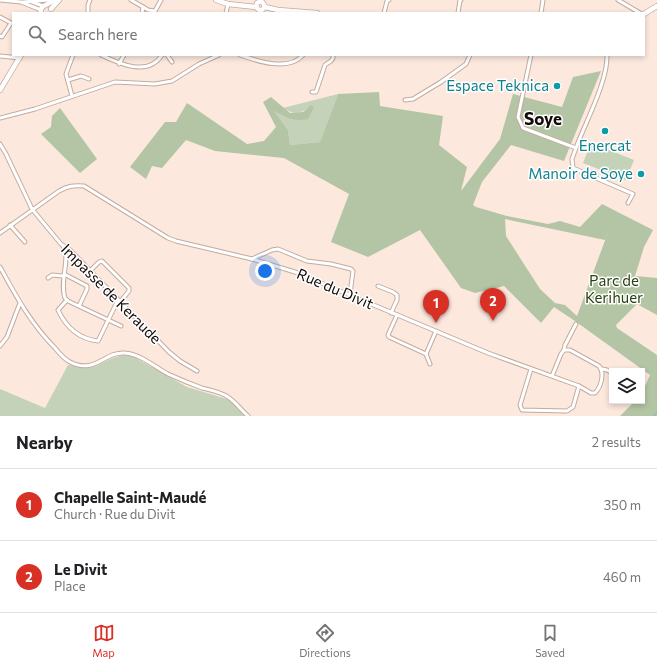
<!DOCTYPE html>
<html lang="en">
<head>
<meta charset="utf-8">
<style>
  :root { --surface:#fff; --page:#f6f6f6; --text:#202124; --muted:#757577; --line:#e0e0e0; --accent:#d93025 }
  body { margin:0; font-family:Commissioner,sans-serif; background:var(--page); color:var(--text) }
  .controls { position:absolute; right:12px; bottom:12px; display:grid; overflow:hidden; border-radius:0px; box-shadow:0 2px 6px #0003 }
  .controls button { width:36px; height:36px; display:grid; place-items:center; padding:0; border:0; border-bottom:1px solid var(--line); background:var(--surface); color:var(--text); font:20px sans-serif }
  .you { position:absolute; left:265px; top:271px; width:14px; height:14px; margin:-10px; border:3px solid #fff; border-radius:50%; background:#1a73e8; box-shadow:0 0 0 6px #1a73e833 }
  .badge { display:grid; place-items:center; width:26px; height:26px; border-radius:50%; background:var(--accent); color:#fff; font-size:13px; font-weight:700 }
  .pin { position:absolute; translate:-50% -33px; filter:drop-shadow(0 1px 2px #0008) }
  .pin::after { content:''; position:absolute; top:21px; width:14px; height:12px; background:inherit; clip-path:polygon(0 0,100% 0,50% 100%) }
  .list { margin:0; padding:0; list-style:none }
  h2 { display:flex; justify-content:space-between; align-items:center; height:52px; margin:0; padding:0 16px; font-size:17px }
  h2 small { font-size:13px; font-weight:400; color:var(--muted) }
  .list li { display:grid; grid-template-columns:26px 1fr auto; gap:12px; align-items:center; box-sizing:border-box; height:72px; padding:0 16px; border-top:1px solid var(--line) }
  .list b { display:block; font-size:15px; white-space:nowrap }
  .list p { margin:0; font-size:13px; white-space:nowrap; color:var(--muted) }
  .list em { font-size:13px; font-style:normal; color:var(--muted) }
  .icon { flex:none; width:22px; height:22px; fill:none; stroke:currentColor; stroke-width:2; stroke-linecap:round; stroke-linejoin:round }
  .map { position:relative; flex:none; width:657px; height:416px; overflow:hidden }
  .search { position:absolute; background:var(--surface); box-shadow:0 2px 6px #0003; left:12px; right:12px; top:12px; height:44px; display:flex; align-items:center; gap:10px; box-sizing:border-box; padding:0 14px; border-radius:0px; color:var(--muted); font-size:15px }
  .sheet { height:196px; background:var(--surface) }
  nav { display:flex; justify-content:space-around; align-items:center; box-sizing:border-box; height:56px; border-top:1px solid var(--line); background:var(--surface); font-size:11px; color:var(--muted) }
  nav a { display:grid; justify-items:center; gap:2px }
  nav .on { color:var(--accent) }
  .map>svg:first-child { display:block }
  .green { fill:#c4d2b9 }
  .forest { fill:#b3c5a4; fill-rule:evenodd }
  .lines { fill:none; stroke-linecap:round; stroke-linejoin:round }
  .stream { stroke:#95abc8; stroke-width:1 }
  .street-casing { stroke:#c3ab9e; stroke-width:5 }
  .secondary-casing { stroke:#c3ab9e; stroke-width:6 }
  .street { stroke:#fff; stroke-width:3 }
  .secondary { stroke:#fff; stroke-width:4.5 }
  .culture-dot { fill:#0f9aa8; stroke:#fff; stroke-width:1.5 }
  .labels { text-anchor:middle; stroke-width:3; stroke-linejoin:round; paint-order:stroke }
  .culture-label { font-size:15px; fill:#0d838f; stroke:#fff; text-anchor:end }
  .park-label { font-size:15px; fill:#2a400e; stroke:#fff }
  .street-label { font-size:15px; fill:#120a07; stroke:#fff }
  .quarter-label { font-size:17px; font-weight:bold; fill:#120a07; stroke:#fff }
</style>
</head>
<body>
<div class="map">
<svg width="657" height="416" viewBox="0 0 657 416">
  <rect width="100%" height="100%" fill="#fce8dd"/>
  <g class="green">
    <path d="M338 94 320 142 290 145 288 130 273 110 283 116 298 120 312 105C302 113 295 116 283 108Z"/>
    <polygon points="591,143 634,160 626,180 583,163"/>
    <path d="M123 355 132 356 187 387 230 400 246 416H0V389L45 408 68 365C77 366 87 369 96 366 105 362 113 357 123 355Z"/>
  </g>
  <g class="forest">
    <path d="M601 71 564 161 511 145 482 182 473 205 476 207 507 216 548 224 560 221 580 227 602 204 653 230 644 247 635 276 657 278V315L637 304 616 325 617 328 657 355V416H620L635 401H642V393L650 375 575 321 554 307 541 323 504 286 475 293 461 288 420 230 368 257 331 242 349 194 284 158 215 151 186 140 162 168 152 166 146 179 130 167 165 122H176L187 103 247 144 264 141 276 127 263 102 271 97 290 113 303 112 311 105 314 107 308 119C293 122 287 118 274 111L288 130 290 145 320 142 338 94 379 92 380 106 443 116 439 145 467 167 461 191 500 139 513 94 562 107 573 77ZM505 219 605 240 610 227 577 316 565 305 555 303 540 289 506 236Z"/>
    <polygon points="60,108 97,159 80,173 41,134 51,127 52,116"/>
  </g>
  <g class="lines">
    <polyline class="stream" points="654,416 657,412"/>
    <defs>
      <g id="street">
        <polyline points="0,0 21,2 41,10"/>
        <polyline points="131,0 143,7 142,13"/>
        <polyline points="618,0 640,13"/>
        <polyline points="23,2 49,0"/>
        <polyline points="32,2 43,6"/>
        <polyline points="143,7 148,10 155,11 161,0"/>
        <polyline points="88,13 88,5 90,0"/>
        <polyline points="226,13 228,4"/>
        <polyline points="384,13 387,1 389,0"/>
        <polyline points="458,13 460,0 461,0"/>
        <polyline points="541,13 543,0"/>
        <polyline points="0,17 11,23 2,37 0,36"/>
        <path d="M101 55C120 64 148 77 162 55"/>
        <polyline points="167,55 172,62"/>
        <path d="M240 55C257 61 289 72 303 55"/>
        <polyline points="531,55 518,117 523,128 576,148 572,159 573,168 633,194 628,203"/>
        <polyline points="0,56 20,58"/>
        <polyline points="119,64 124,55"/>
        <polyline points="68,80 81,76 89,79"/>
        <polyline points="312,92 316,92 325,65 331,61 333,58 333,55"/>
        <polyline points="72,96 66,74 73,55"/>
        <polyline points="405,100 413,99 441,82 466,64 470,55"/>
        <polyline points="0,118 35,109 115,82 155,84 172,81 199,64 219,55"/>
        <polyline points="0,144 6,154 32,209 61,244 69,249 169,352 180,361 197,371"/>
        <path d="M576 148C585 123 608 81 607 55"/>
        <polyline points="10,225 25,242"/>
        <path d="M0 233 59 191C68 186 74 185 84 186L168 238 176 241 252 259 295 272 488 353 579 386 591 393H595C601 387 605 373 599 366L570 350H564L561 354 552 376"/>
        <path d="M63 246C71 258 59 282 65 298L68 301 121 326"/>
        <polyline points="252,259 272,250 278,249 307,261 331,264 351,269 353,271 350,294"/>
        <path d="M0 267C16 296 31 324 55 348 59 353 64 359 70 362 95 375 105 351 125 353 140 354 155 367 168 374 179 379 191 384 202 388 211 390 221 392 228 397 236 402 241 410 248 416"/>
        <polyline points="91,270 99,262 102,261 129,288 129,291 120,302"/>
        <polyline points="64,274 87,286 87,289 79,306"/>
        <polyline points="48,278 52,275 63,276"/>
        <polyline points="378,286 393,292 397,295 397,300 391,313"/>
        <path d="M67 300 58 310C66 327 79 339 98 341L118 300"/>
        <polyline points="397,315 388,335 389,337 426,354 436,331"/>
        <polyline points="0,346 7,337 20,303"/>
        <polyline points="564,350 565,345 576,324"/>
        <polyline points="426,354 430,364"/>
        <polyline points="531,369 520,405 522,410 567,411 573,407 579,386"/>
        <polyline points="602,369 607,370 612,373"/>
      </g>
      <g id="secondary">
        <polyline points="216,0 228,4 256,7 259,10 262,10 265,7"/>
        <polyline points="256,7 257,3 261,1 263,3 265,7 278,10 317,13"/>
        <polyline points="51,9 59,0"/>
        <path d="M41 13C39 5 49 5 54 0"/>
        <polyline points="644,14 657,6"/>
        <polyline points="0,90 21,55"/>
      </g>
    </defs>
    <use href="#street" class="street-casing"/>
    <use href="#secondary" class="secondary-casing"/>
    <use href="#street" class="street"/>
    <use href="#secondary" class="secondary"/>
  </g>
  <g class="culture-dot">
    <circle cx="557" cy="86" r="4"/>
    <circle cx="605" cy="131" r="4"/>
    <circle cx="641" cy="174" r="4"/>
  </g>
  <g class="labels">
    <g class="culture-label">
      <text x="549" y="91">Espace Teknica</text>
      <text x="605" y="151" text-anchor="middle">Enercat</text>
      <text x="633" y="179">Manoir de Soye</text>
    </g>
    <g class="park-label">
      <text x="614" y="286">Parc de<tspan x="614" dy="17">Kerihuer</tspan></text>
    </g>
    <g class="street-label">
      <text transform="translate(335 289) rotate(23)" y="5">Rue du Divit</text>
      <text transform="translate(111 294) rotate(45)" y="5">Impasse de Keraude</text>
    </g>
    <g class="quarter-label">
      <text x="543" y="125">Soye</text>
    </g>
  </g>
</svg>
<div class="controls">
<button><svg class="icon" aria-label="layers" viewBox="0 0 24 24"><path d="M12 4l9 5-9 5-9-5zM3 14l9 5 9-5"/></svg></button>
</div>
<div class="you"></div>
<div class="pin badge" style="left:436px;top:323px">1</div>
<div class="pin badge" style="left:493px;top:321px">2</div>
<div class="search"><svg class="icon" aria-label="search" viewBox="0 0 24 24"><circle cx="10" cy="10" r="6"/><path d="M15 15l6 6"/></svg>Search here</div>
</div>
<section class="sheet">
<h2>Nearby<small>2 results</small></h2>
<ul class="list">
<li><span class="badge">1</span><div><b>Chapelle Saint-Maudé</b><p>Church · Rue du Divit</p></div><em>350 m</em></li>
<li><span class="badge">2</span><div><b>Le Divit</b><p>Place</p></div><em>460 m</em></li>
</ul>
</section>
<nav>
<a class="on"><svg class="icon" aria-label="map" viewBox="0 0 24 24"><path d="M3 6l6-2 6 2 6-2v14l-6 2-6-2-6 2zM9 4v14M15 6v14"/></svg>Map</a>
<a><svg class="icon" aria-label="directions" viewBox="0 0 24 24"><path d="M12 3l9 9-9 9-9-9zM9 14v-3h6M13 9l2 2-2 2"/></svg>Directions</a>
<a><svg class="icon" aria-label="saved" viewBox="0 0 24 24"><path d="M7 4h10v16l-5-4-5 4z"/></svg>Saved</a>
</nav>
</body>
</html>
